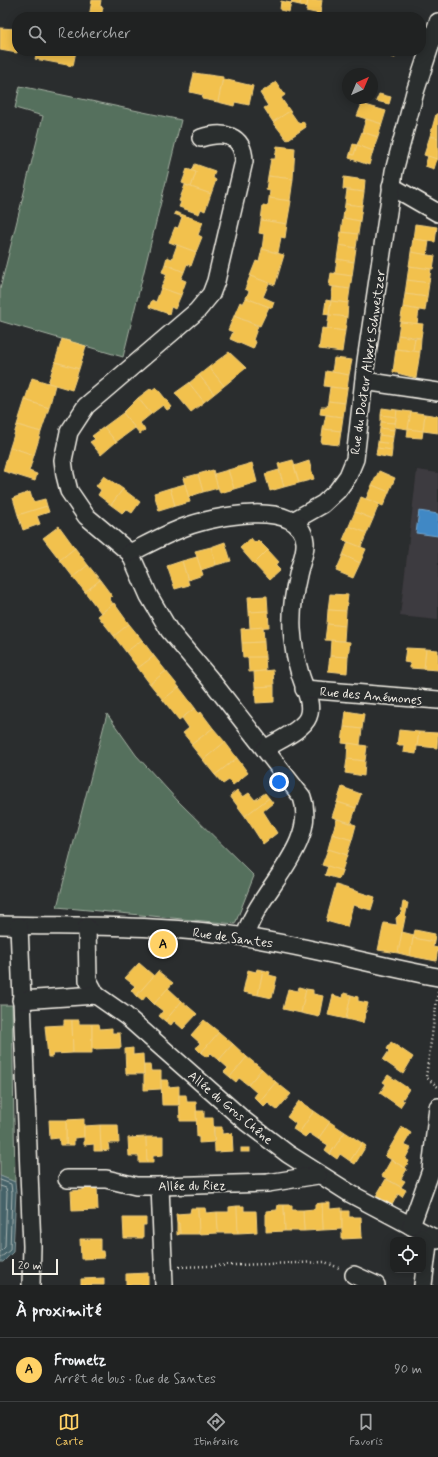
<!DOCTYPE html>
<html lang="fr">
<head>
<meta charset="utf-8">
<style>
  :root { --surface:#202222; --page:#282a2a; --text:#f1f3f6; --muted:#a2a4a5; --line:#3d3f40; --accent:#ffd166 }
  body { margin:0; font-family:Mynerve,sans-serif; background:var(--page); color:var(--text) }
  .controls { position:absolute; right:12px; bottom:12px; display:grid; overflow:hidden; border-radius:8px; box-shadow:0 2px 10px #0003 }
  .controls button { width:36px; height:36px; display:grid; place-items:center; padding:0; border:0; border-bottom:1px solid var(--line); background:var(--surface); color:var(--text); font:20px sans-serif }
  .compass { position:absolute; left:342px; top:68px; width:36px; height:36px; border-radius:50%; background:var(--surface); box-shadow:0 2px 10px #0003; rotate:44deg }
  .scale { position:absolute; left:12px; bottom:10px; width:46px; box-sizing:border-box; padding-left:4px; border:2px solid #f4f1e8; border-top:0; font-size:11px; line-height:14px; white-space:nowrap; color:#f4f1e8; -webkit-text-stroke:3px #2a2d2e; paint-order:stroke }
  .you { position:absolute; left:279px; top:782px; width:14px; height:14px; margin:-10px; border:3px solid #fff; border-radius:50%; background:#1a73e8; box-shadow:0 0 0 6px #1a73e833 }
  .badge { display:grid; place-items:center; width:26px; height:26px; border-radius:50%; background:var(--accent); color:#111; font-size:13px; font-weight:700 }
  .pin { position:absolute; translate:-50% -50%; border:2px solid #fff; box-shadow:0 1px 4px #0006 }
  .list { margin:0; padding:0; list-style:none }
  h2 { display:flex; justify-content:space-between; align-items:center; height:52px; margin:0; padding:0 16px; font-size:17px }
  h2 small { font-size:13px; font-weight:400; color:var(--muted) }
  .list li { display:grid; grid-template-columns:26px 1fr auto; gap:12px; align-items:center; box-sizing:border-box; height:64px; padding:0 16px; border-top:1px solid var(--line) }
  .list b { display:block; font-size:15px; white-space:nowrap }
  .list p { margin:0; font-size:13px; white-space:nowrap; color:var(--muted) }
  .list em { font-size:13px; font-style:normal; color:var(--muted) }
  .icon { flex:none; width:22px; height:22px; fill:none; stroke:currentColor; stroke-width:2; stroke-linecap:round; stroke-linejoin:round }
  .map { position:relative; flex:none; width:438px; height:1285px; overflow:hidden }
  .search { position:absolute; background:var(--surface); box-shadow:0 2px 10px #0003; left:12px; right:12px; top:12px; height:44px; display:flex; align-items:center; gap:10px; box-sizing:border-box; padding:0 14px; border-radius:16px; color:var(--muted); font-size:15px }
  .sheet { height:116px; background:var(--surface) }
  nav { display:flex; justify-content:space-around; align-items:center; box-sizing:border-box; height:56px; border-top:1px solid var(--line); background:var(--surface); font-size:11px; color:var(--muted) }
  nav a { display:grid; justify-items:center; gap:2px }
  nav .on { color:var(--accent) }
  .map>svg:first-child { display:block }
  .built { fill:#3e3b3f }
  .green { fill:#556f5d; stroke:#a4b0a2 }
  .water { fill:#456269; stroke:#8b9b9c }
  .homes { fill:#f2c14e; stroke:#f3cf7c }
  .schools { fill:#3f88c5; stroke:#75a8d0 }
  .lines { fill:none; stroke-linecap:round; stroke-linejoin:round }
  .shore { stroke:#aeb8b5; stroke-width:1 }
  .minor-casing { stroke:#f4f1e8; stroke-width:20 }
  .path { stroke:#f4f1e8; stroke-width:2.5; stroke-dasharray:1 3; stroke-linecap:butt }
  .minor { stroke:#2a2d2e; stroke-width:17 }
  .labels { text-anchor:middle; stroke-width:4; stroke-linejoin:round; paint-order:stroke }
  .street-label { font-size:13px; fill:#f4f1e8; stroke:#2a2d2e }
</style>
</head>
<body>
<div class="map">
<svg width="438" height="1285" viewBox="0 0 438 1285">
  <rect width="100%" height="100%" fill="#2a2d2e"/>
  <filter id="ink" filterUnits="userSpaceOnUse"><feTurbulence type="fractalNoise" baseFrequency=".025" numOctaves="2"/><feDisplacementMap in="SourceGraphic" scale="8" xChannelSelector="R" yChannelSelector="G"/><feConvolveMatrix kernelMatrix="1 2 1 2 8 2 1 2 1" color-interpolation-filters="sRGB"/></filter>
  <g filter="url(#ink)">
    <polygon class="built" points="417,470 438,473 438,620 400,616"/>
    <g class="green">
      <polygon points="20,86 181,120 123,357 0,321 0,289 43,116 15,108"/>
      <polygon points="107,714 136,755 178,801 254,876 235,924 57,907"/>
      <polygon points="0,1005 12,1005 15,1182 0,1176"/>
    </g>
    <polygon class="water" points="0,1176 15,1182 16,1192 13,1252 3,1262 0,1262"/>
    <g class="homes">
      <polygon points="92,0 101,0 100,6 103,7 101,17 89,17"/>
      <polygon points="292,0 301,0 300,5 291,3"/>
      <polygon points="301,0 308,0 307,7 300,5"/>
      <polygon points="308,0 322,0 320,14 306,11"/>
      <polygon points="281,1 291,3 289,12 280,10"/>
      <polygon points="0,28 17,29 17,53 0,50"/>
      <polygon points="37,51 76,51 73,66 35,59"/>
      <polygon points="380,51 405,51 405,53 397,51 395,58 379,53"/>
      <polygon points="194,73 223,77 218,102 202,99 203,95 190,92"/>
      <polygon points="223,79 253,86 249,105 235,102 234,106 218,102"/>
      <polygon points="276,82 285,95 281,98 290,111 273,122 264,108 268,106 260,93"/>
      <polygon points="379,94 391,97 389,104 376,101"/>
      <polygon points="362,104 386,111 382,124 357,116"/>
      <polygon points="290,111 299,124 303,121 306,127 287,140 273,122"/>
      <polygon points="436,114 438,114 438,138 430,136"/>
      <polygon points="366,119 382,124 378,137 362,132"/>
      <polygon points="362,132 378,137 373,151 357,145"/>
      <polygon points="430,136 438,138 438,160 424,155"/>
      <polygon points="353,144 357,145 354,155 350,154"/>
      <polygon points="357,145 373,151 369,165 349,158 350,154 354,155"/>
      <polygon points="277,146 295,148 293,179 268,176 271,159 275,159"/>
      <polygon points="428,156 437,159 434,169 425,166"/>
      <polygon points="195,164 215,171 213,178 216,180 211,194 191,187 196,172 192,171"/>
      <polygon points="187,169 196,172 191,187 182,183"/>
      <polygon points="268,176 293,179 290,201 269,198 270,191 266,190"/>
      <polygon points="344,177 365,180 364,192 343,189"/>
      <polygon points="185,185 211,194 205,211 201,209 199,214 179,207 181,202 179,201"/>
      <polygon points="347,190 364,192 362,206 345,204"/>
      <polygon points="269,198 291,201 287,224 261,220 263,205 268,206"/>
      <polygon points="345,204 362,206 360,221 343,218"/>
      <polygon points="175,212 203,222 198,235 202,237 196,252 169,242 175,227 178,228 182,217 174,214"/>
      <polygon points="343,218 360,221 358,234 341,232"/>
      <polygon points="261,220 287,224 285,238 281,237 278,253 262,249 264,234 259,233"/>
      <polygon points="415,224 437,227 435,242 413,239"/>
      <polygon points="341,232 358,234 356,248 339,245"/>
      <polygon points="413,239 429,241 427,255 411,252"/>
      <polygon points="177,245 196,252 191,266 187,264 184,272 165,264 167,257 172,259"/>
      <polygon points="339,245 356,248 354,262 337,259"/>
      <polygon points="262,249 284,255 275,285 250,276 256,261 259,262"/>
      <polygon points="411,252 435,256 433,269 409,266"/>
      <polygon points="337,259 354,262 352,276 335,274"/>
      <polygon points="165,264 184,272 181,279 186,281 181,295 161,288 167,274 162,272"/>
      <polygon points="409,266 431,269 429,283 407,280"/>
      <polygon points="331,273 352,276 350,289 329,286"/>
      <polygon points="250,276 269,283 263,297 274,302 272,308 246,298 249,291 245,289"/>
      <polygon points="407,280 429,283 427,297 405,294"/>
      <polygon points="333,287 350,289 348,303 331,301"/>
      <polygon points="161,288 181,295 175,309 171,307 169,314 149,307 152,300 156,302"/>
      <polygon points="405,294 427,297 425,311 403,307"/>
      <polygon points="246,298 269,307 260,326 234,316 240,302 243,304"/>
      <polygon points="326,300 331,301 329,315 324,314"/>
      <polygon points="331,301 348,303 347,317 329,315"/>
      <polygon points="403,307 419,310 417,324 400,322"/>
      <polygon points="329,315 347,317 345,331 327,329"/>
      <polygon points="234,316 258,326 253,340 256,342 253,349 230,339 233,332 228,330"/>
      <polygon points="400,322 423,324 421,338 398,335"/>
      <polygon points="322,328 345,331 342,352 319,349"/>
      <polygon points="398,335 415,338 413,351 396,349"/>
      <polygon points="415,338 421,338 420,352 413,351"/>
      <polygon points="62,339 86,346 79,369 55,362"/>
      <polygon points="396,349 420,352 416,378 393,372"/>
      <polygon points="229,352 246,368 224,386 209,367"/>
      <polygon points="334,358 352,360 349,375 332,372"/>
      <polygon points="55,362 79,369 72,390 48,383"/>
      <polygon points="209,367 224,386 214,394 199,375"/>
      <polygon points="326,371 349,375 347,389 324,386"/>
      <polygon points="199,375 214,394 204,402 189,383"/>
      <polygon points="32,378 55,385 49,408 25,400"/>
      <polygon points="189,383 204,402 191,412 175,393"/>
      <polygon points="156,387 172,407 167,410 163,405 151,414 138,398 150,389 152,390"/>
      <polygon points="330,387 347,389 345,403 328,401"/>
      <polygon points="138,398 151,414 140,423 145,430 140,434 123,413"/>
      <polygon points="25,400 49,408 41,432 17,425"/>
      <polygon points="328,401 345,403 343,417 320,414 321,407 327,407"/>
      <polygon points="382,408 397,410 396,417 381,415"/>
      <polygon points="397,410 411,412 408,429 395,427"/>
      <polygon points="411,412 425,414 423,431 408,429"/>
      <polygon points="123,413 135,428 116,442 104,427"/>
      <polygon points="425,414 438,416 438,433 423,431"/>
      <polygon points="326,415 343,417 341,431 323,429"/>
      <polygon points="381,415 396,417 395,423 381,422"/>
      <polygon points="381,422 395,423 394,430 380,428"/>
      <polygon points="17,425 41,432 34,455 10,447"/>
      <polygon points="104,427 116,442 101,455 90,442 95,439 92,436"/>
      <polygon points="380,428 394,430 393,437 379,435"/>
      <polygon points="323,429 341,431 339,445 321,443"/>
      <polygon points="408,429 423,431 422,438 407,437"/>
      <polygon points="379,435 393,437 392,444 378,442"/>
      <polygon points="378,442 392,444 392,450 377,448"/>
      <polygon points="10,447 34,455 29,471 37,474 35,481 3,471"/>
      <polygon points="377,448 392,450 391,458 376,455"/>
      <polygon points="293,460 299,483 284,487 278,464"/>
      <polygon points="309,461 314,479 299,483 294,466"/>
      <polygon points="252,463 257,482 234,489 228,470"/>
      <polygon points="213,470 218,488 203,492 198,474"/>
      <polygon points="228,470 234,489 220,493 214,474"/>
      <polygon points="279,470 284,487 270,491 265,474"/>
      <polygon points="379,471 395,478 389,492 372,485"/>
      <polygon points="198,474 203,492 188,497 183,478"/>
      <polygon points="104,476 123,489 111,505 98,495 101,490 96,486"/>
      <polygon points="185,484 190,502 175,506 170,488"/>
      <polygon points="372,485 389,492 383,506 366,499"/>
      <polygon points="170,488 175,506 159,511 154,493"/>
      <polygon points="123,489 140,502 132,513 126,509 122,513 111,505"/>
      <polygon points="30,492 33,502 45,499 47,506 18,515 13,498"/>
      <polygon points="361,497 379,504 373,519 355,512"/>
      <polygon points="47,506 49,512 37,516 40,524 23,530 18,515"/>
      <polygon points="355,512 373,519 367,533 349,526"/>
      <polygon points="59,526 75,548 60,560 43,538"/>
      <polygon points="349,526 367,533 361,547 343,540"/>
      <polygon points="251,538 255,543 258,540 268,550 254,564 240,548"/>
      <polygon points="225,542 231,561 216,565 211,547"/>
      <polygon points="348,542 366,549 360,563 343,555"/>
      <polygon points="211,547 216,565 201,570 195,551"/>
      <polygon points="75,548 88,565 73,577 60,560"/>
      <polygon points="268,550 279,562 275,565 280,570 269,580 254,564"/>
      <polygon points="343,555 360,563 353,578 336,571"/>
      <polygon points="197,557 203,575 188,580 182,561"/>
      <polygon points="182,561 189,585 175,589 167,566"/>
      <polygon points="88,565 100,580 85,592 73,577"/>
      <polygon points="100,580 112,596 109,598 113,604 101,613 85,592"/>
      <polygon points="330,594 348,595 346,611 328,610"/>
      <polygon points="267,596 268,611 249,612 248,597"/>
      <polygon points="114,603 129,624 114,636 98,616"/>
      <polygon points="328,610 346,611 345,626 327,624"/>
      <polygon points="268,611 269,627 250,628 249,612"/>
      <polygon points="129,624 142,640 126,652 114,636"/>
      <polygon points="327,624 345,626 344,641 325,640"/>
      <polygon points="263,627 264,642 242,643 241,629"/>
      <polygon points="142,640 154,656 138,668 126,652"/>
      <polygon points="331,640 350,642 348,657 330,656"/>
      <polygon points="264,642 265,657 243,658 242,643"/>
      <polygon points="406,648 426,649 424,669 410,668 410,663 404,662"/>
      <polygon points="426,649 438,650 438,670 424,669"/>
      <polygon points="154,656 166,671 150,684 138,668"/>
      <polygon points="330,656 348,657 347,673 328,671"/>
      <polygon points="248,657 265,657 266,671 249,672"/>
      <polygon points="273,670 274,686 255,687 254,672"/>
      <polygon points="166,671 179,687 163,700 150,684"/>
      <polygon points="274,686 274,702 256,703 255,687"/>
      <polygon points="179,687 195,708 179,720 163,700"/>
      <polygon points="195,708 199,714 201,712 213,728 192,744 183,733 189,728 182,718"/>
      <polygon points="346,711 364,714 362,729 344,727"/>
      <polygon points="344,727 362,729 360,745 342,743"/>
      <polygon points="213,728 225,742 203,760 191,745"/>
      <polygon points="399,730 419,732 416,754 403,752 404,745 397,745"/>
      <polygon points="419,732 438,733 437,748 417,746"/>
      <polygon points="225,742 237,758 215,775 203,760"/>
      <polygon points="348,743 367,746 365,761 347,759"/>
      <polygon points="237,758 248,773 233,785 229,780 223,784 215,775"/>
      <polygon points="347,759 365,761 364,776 345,773"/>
      <polygon points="342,787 361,794 356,808 337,802"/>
      <polygon points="237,790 243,797 249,793 255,800 265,793 269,798 245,816 230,796"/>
      <polygon points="269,798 273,803 263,811 277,833 263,844 245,816"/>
      <polygon points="337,802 356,808 351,823 332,817"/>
      <polygon points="337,819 356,825 352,840 332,834"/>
      <polygon points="332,834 352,840 347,855 328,849"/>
      <polygon points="328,849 347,855 342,871 322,865"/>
      <polygon points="328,866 342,871 339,879 325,875"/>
      <polygon points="336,885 375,897 371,910 353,905 347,927 326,921"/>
      <polygon points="403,902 408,903 398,953 378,950 384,923 397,925 396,918 401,913"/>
      <polygon points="415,930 435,934 434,942 413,938"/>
      <polygon points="402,932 414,935 410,956 398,953"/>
      <polygon points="413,938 434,942 433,947 438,948 436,961 410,956"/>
      <polygon points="139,963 154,976 136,996 131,990 135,986 125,978"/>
      <polygon points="257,969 263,970 258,995 243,992 248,970 256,972"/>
      <polygon points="263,970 270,972 269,975 277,977 272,998 258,995"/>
      <polygon points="158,971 173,983 154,1004 146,996 142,1001 136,996"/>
      <polygon points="299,987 306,989 301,1013 283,1009 288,989 298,991"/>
      <polygon points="168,988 182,1001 165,1021 159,1016 163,1011 154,1004"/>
      <polygon points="306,989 313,990 313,994 323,996 319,1017 301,1013"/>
      <polygon points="344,993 351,995 346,1019 328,1015 333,995 343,998"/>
      <polygon points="351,995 358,997 358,1001 368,1003 363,1023 346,1019"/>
      <polygon points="182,1001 197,1014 183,1029 174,1021 171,1025 165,1021"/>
      <polygon points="64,1020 72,1020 73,1053 53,1054 52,1057 48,1057 45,1026 64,1025"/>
      <polygon points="72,1020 79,1020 79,1024 92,1024 92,1053 73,1053"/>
      <polygon points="204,1020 219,1032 201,1053 196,1048 200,1043 191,1035"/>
      <polygon points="92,1024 99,1024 100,1029 112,1028 112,1033 120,1033 121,1048 92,1049"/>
      <polygon points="219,1032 233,1044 219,1060 211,1053 207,1057 201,1053"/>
      <polygon points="391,1042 413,1057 403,1074 383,1060 389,1051 387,1049"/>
      <polygon points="233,1044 247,1057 230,1077 224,1072 228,1068 219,1060"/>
      <polygon points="133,1048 133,1055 143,1054 144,1074 126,1074 125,1049"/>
      <polygon points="247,1057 262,1069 248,1085 239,1078 236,1082 230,1077"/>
      <polygon points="144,1065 150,1065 151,1071 161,1071 161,1089 144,1090"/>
      <polygon points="262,1069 276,1082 259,1102 254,1097 257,1093 248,1085"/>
      <polygon points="388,1075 409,1089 402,1100 404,1101 400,1107 380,1093 386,1084 383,1082"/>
      <polygon points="161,1080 168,1080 168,1087 179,1086 179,1105 162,1105"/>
      <polygon points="276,1082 291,1094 277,1110 268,1103 264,1107 259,1102"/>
      <polygon points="179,1095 186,1095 187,1102 196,1102 197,1121 180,1121"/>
      <polygon points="299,1101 314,1111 299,1133 293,1129 296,1124 287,1117"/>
      <polygon points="196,1111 204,1111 204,1118 213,1118 214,1142 199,1143 199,1137 197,1137"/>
      <polygon points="314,1111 330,1122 318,1139 309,1133 305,1137 299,1133"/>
      <polygon points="84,1119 84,1137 74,1138 74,1145 66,1145 66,1120"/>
      <polygon points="49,1120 66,1120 66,1145 60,1145 59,1138 50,1139"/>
      <polygon points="330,1122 345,1132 330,1154 325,1150 328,1145 318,1139"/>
      <polygon points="100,1125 118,1125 119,1143 108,1143 109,1150 101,1151"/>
      <polygon points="100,1125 101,1151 94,1151 94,1144 84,1145 84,1126"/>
      <polygon points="214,1127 222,1127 222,1134 232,1133 233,1151 215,1152"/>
      <polygon points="402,1127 411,1133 404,1145 411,1148 405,1159 409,1161 405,1168 385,1156"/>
      <polygon points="345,1132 362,1143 350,1161 340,1154 337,1159 330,1154"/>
      <polygon points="146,1137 147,1163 139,1163 139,1156 129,1156 128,1138"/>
      <polygon points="146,1137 163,1137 163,1155 153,1156 153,1163 147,1163"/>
      <polygon points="362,1143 366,1146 355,1164 350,1161"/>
      <rect x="241" y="1148" width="9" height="4"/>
      <polygon points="391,1160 407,1169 401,1179 405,1181 401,1187 382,1176"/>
      <polygon points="386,1179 406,1190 402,1197 398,1194 392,1205 376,1196"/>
      <polygon points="97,1187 98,1210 72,1211 71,1191 83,1190 83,1188"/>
      <polygon points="322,1203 330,1203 330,1209 342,1208 342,1229 323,1230"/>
      <polygon points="322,1203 323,1230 304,1231 303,1210 315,1209 315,1204"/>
      <polygon points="278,1205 284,1205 285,1231 266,1232 266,1211 277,1210"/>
      <polygon points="284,1205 292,1205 292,1210 303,1210 304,1231 285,1231"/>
      <polygon points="237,1206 238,1233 218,1233 217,1212 229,1212 229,1207"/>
      <polygon points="237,1206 244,1206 244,1211 256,1211 257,1232 238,1233"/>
      <polygon points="191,1208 198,1208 199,1234 180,1234 179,1223 177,1223 176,1214 190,1213"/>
      <polygon points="198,1208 205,1208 206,1213 217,1212 218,1233 199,1234"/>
      <polygon points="342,1211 349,1211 349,1217 361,1217 362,1238 342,1239"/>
      <polygon points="123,1218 146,1218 146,1225 143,1225 143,1238 124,1238"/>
      <polygon points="177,1223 179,1223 180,1234 177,1235"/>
      <polygon points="80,1239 100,1239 100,1251 103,1251 104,1258 81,1259"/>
      <polygon points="148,1273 148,1285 126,1285 126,1274"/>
      <polygon points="104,1278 104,1285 81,1285 81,1279"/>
    </g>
    <polygon class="schools" points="419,511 438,514 438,536 416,533"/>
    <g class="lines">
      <g class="shore">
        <polyline points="0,1180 11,1184 12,1193 10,1250 0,1258"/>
        <polyline points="0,1186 6,1188 7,1193 5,1247 0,1252"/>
      </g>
      <defs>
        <g id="minor">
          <path d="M201 138C223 131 243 134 244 161L216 281 211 294 197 311 86 406 69 432 63 460 65 475 69 491 86 516 130 553 149 596 169 630 210 679 302 797C319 846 256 892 245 937"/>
          <polyline points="391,186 438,213"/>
          <polyline points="364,381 438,392"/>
          <polyline points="293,521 323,504 337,491 348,476 355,459 366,361 394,171 415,92 438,22"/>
          <path d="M130 553C148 544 166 534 185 527 212 517 301 497 305 542 306 553 300 564 298 575 294 592 291 611 292 629 293 643 295 657 299 670 302 684 314 703 308 717 303 730 277 741 265 749"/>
          <polyline points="304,689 438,700"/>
          <path d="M0 925C81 927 165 924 245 937 310 947 374 965 438 977"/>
          <polyline points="19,926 32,1246 31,1285"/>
          <polyline points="87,927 88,980 96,995 126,1016 246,1122 288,1154 351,1194 438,1240"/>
          <polyline points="21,1000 96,995"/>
          <polyline points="67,1179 106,1179 136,1186 160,1186 268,1183 318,1175"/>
          <polyline points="160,1186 164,1285"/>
          <polyline points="411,1226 431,1170 438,1107"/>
          <polyline points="354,1275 376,1285"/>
          <polyline points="423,1285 429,1236"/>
        </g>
      </defs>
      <use href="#minor" class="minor-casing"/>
      <g class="path">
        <polyline points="438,992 426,1077 438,1087"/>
        <polyline points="179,1267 325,1262 341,1269"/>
      </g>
      <use href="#minor" class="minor"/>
    </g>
  </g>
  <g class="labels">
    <g class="street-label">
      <text transform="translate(367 362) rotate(-82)" y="5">Rue du Docteur Albert Schweitzer</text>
      <text transform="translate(371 695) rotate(5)" y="5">Rue des Anémones</text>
      <text transform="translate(233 937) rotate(8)" y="5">Rue de Santes</text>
      <text transform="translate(231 1107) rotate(40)" y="5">Allée du Gros Chêne</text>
      <text transform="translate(192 1185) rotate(-1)" y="5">Allée du Riez</text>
    </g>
  </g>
</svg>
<div class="controls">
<button><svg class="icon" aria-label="locate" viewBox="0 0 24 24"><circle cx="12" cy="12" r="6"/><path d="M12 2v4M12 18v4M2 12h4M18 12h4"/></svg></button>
</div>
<svg class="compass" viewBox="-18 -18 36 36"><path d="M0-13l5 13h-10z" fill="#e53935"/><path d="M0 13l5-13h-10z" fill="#a2a4a5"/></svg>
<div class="scale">20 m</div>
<div class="you"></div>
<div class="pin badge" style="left:163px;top:944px">A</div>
<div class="search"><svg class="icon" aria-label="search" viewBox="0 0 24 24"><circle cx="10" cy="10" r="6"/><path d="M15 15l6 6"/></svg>Rechercher</div>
</div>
<section class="sheet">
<h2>À proximité<small></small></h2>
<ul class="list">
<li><span class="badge">A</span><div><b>Frometz</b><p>Arrêt de bus · Rue de Santes</p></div><em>90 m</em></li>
</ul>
</section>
<nav>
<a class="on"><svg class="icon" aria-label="map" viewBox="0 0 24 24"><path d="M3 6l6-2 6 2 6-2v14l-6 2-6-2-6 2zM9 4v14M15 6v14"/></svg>Carte</a>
<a><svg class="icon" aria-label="directions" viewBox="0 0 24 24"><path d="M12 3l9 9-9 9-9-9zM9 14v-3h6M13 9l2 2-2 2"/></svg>Itinéraire</a>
<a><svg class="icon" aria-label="saved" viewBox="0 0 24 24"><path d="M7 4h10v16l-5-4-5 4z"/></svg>Favoris</a>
</nav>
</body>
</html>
